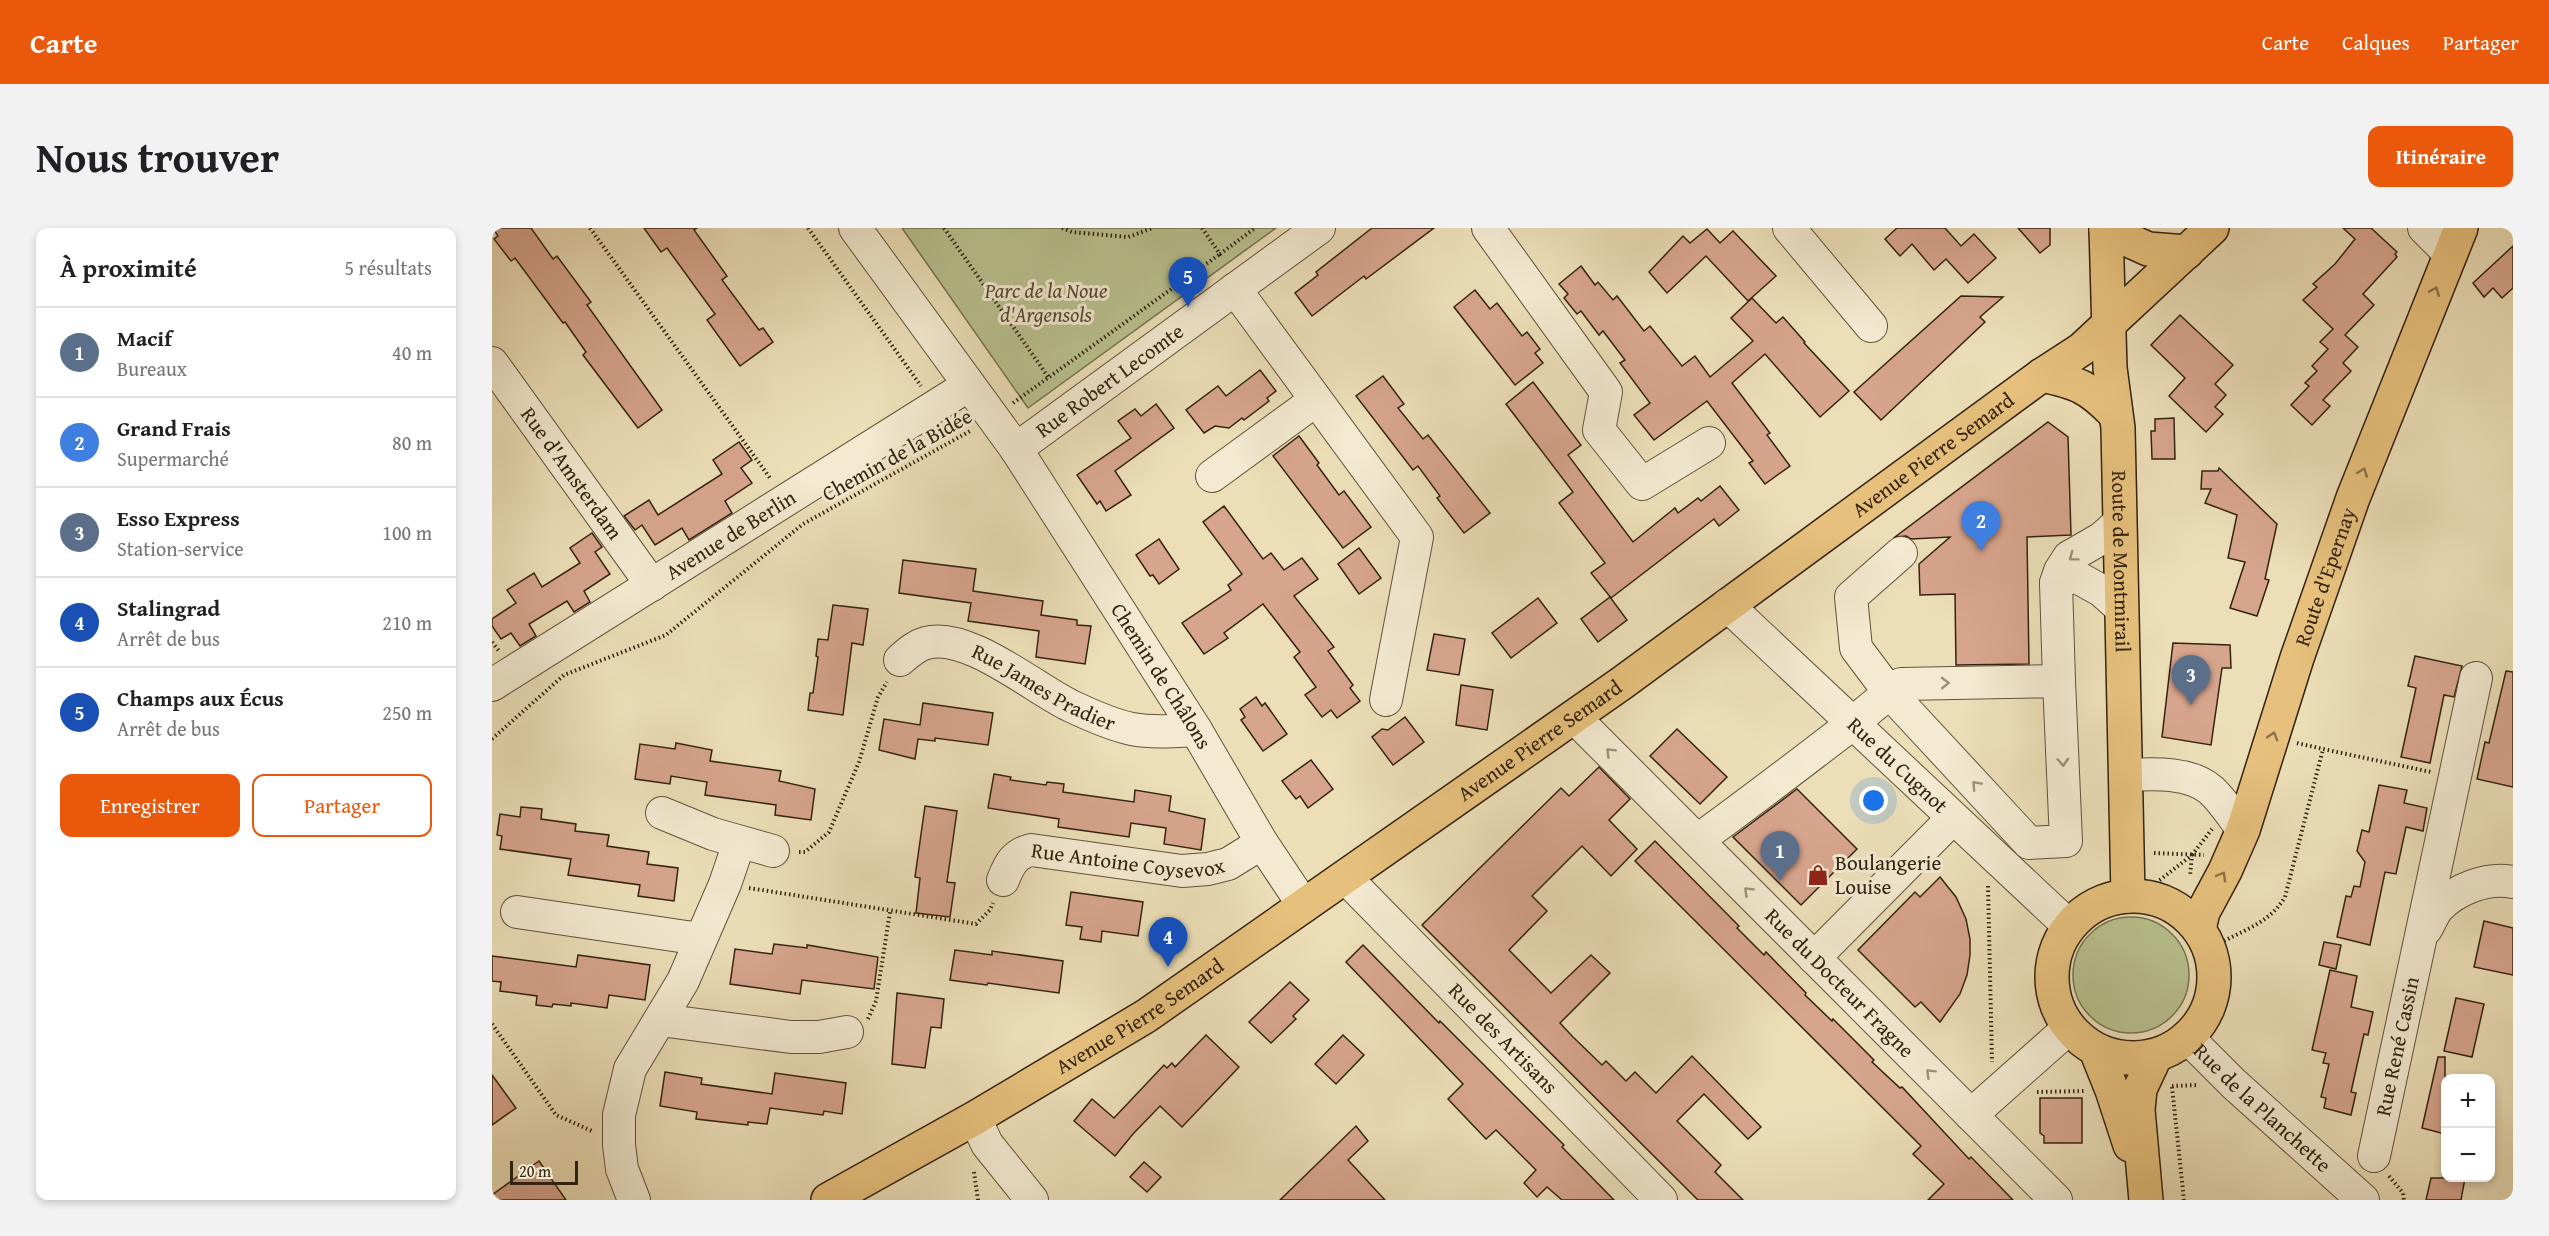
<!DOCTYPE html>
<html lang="fr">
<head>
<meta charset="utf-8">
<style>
  :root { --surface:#fff; --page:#f2f2f2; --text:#202124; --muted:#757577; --line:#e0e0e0; --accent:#ea580c }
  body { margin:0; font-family:"Gentium Book Plus",serif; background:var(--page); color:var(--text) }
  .controls { position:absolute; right:18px; bottom:18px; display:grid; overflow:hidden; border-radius:12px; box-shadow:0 3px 9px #0003 }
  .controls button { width:54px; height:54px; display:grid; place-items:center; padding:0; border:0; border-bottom:2px solid var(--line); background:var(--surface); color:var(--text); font:30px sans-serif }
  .scale { position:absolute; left:18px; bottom:15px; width:68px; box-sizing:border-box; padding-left:6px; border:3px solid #342311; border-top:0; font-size:16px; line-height:21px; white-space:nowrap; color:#342311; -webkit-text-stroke:4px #f3ead1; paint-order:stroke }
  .you { position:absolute; left:1382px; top:573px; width:21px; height:21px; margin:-15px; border:4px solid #fff; border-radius:50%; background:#1a73e8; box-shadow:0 0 0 9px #1a73e833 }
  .badge { display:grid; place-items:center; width:39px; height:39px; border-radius:50%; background:var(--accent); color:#fff; font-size:20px; font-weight:700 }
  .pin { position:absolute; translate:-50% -50px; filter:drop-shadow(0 2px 3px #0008) }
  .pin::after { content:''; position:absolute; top:32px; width:21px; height:18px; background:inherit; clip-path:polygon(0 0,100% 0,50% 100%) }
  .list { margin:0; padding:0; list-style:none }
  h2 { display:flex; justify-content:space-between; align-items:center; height:78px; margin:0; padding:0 24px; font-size:26px }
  h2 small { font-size:20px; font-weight:400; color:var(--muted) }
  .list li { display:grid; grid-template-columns:39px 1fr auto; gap:18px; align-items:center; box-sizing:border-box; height:90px; padding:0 24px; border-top:2px solid var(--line) }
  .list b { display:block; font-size:22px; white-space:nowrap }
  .list p { margin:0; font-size:20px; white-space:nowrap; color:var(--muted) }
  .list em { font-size:20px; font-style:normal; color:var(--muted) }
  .actions { display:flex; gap:12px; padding:18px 24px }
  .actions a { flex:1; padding:14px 0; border:2px solid var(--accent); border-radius:12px; text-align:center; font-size:21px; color:var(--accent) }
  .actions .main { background:var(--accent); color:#fff }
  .map { position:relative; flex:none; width:2021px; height:972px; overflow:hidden; border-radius:12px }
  header { display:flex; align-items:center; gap:36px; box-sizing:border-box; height:84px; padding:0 30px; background:var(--accent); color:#fff }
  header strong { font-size:28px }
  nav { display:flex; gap:33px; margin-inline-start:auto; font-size:21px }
  .intro { display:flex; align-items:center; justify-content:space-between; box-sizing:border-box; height:144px; padding:0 36px }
  h1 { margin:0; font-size:42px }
  .button { padding:15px 27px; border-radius:12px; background:var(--accent); color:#fff; font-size:21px; font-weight:700 }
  main { display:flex; gap:36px; padding:0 36px }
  aside { flex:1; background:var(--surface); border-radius:12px; box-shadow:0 3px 9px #0003 }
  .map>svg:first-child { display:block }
  .green { fill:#b8c18e; stroke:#767250; stroke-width:1.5 }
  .building { fill:#d7a58d; stroke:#342311; stroke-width:1.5 }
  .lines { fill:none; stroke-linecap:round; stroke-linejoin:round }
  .minor-casing { stroke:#62523b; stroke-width:34 }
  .major-casing { stroke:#342311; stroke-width:36 }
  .path { stroke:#342311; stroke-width:4; stroke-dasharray:1.5 3; stroke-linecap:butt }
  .minor { stroke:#f3ead1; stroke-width:32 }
  .major { stroke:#e6c07c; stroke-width:33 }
  .oneway { stroke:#8d7246 }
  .oneway2 { stroke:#9d907b }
  .labels { text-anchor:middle; stroke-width:6; stroke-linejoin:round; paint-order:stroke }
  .park-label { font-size:21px; font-style:italic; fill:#554a30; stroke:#f3ead1 }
  .street-label { font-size:21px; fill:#342311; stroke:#f3ead1 }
  .poi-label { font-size:21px; fill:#342311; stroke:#f3ead1; text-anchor:start }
</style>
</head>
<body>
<header>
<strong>Carte</strong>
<nav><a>Carte</a><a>Calques</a><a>Partager</a></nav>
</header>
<div class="intro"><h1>Nous trouver</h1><a class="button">Itinéraire</a></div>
<main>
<aside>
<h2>À proximité<small>5 résultats</small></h2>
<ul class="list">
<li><span class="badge" style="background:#5c6f8a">1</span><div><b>Macif</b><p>Bureaux</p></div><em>40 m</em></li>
<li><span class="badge" style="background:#3f7fe0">2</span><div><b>Grand Frais</b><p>Supermarché</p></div><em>80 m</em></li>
<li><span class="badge" style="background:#5c6f8a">3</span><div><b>Esso Express</b><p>Station-service</p></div><em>100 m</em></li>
<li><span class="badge" style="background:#1a4fb4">4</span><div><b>Stalingrad</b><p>Arrêt de bus</p></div><em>210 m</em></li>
<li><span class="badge" style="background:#1a4fb4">5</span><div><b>Champs aux Écus</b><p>Arrêt de bus</p></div><em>250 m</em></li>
</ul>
<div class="actions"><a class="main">Enregistrer</a><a>Partager</a></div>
</aside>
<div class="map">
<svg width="2021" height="972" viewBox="0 0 2021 972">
  <rect width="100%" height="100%" fill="#ecdfb8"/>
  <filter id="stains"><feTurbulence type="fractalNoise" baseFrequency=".00333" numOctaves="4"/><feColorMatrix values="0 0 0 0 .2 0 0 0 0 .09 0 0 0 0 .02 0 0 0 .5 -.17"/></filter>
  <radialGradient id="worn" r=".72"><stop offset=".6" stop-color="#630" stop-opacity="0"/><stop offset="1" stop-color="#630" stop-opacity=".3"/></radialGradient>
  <g class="green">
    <polygon points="410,0 784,0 536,180"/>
    <circle cx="1639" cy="747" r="58"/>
  </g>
  <g class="building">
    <polygon points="1,0 39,0 61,31 65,28 99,74 95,77 170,182 146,200 91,127 94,124 73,94 71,95 23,30 19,33 2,11 6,8"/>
    <polygon points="152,0 205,0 202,2 235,48 230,52 267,102 271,100 281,114 248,138 215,92 223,86 175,20 169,24"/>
    <polygon points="880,0 942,0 874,51 872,48 820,88 803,65 826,47 824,44"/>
    <polygon points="1405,0 1453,0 1469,18 1482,6 1504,30 1476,55 1454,31 1442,42 1420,16 1408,28 1393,11"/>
    <polygon points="1526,0 1558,0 1558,17 1548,25"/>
    <polygon points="1851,0 1879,0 1905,24 1903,26 1905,29 1871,66 1882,77 1853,107 1866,119 1851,135 1859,143 1831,172 1838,178 1820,197 1799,177 1817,158 1813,155 1825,143 1820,138 1836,121 1828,114 1841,101 1811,72 1825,59 1821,56 1843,36 1863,11"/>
    <polygon points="1215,1 1228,15 1241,3 1284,48 1256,73 1214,28 1175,65 1157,44 1191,8 1198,15"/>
    <polygon points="2021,18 2021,60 2010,70 2001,60 1992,69 1981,55"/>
    <polygon points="1089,38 1103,57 1106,54 1121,72 1125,68 1152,103 1158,98 1190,138 1203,128 1218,149 1261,113 1239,90 1260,70 1284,95 1291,89 1313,114 1312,115 1357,163 1328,189 1273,126 1240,155 1278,205 1275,207 1298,238 1273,256 1257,235 1261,233 1215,173 1162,212 1142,187 1158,175 1128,135 1133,132 1111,103 1107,107 1089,83 1085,86 1072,70 1076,66 1067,56"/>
    <polygon points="983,62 998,81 1005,75 1030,108 1035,104 1048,121 1043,125 1051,135 1023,157 962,79"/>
    <polygon points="1469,68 1511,69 1488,89 1493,94 1389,192 1362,164"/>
    <polygon points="1688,87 1741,137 1723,156 1734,167 1723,179 1731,186 1714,204 1677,168 1693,150 1659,117"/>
    <polygon points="768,142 784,163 775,170 777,173 752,192 750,190 737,200 723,198 712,205 694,182 726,158 734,168"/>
    <polygon points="891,148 912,176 906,180 931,211 936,207 998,285 972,305 945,270 948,268 926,238 921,242 864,168"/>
    <polygon points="1041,154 1089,217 1076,227 1141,314 1183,280 1186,285 1206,270 1209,273 1228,258 1247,282 1227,298 1222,291 1119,370 1099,345 1113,335 1067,275 1081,264 1014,176"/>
    <polygon points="664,176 682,200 623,243 639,267 614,283 608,273 605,276 585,247 639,210 626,193 643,181 649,188"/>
    <polygon points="1682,190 1683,231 1660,231 1659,203 1663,203 1663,191"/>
    <polygon points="1556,194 1576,209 1579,307 1535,309 1537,436 1464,437 1463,366 1428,367 1427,336 1458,309 1419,311 1414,308 1403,309"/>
    <polygon points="807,208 827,235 825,237 847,267 852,263 879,299 851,320 781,228"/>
    <polygon points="247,214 260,232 249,240 260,255 233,273 240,285 197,312 190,300 163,317 150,297 143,302 132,288 157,272 166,287 230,246 221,232"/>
    <polygon points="1727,240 1785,296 1773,351 1777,352 1765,388 1738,380 1753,334 1736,330 1745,287 1713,275 1719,261 1709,261 1710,243 1726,243"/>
    <polygon points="732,278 771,331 779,325 792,342 810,330 826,351 802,368 842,419 836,423 861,457 858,460 868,473 845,490 839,482 830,489 813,467 824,459 802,429 808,424 771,376 732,405 736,410 712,426 690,395 739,362 736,357 750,346 711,294"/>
    <polygon points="100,305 110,319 103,324 118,346 92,363 98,374 82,384 75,373 37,396 44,408 28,418 19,405 9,411 0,398 0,391 24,375 15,362 42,345 50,359 88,335 78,320"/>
    <polygon points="667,311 687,341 667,356 661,347 658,348 644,327"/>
    <polygon points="867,320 889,350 867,366 846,336"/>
    <polygon points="411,332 484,341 481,363 551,373 549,387 585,392 585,397 599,398 593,436 544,429 547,403 476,393 479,375 407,365"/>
    <polygon points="1118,369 1135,392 1106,414 1089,391"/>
    <polygon points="1046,370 1065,395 1019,430 1000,405"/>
    <polygon points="341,377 376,381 371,417 360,415 351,487 316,482 318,465 321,465 326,429 324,428 326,411 336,412"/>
    <polygon points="942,406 973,411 967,447 935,442"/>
    <polygon points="1681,415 1738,417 1739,440 1730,440 1719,517 1670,509"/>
    <polygon points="1923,428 1970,438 1962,469 1952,467 1938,535 1909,529 1924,460 1916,458"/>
    <polygon points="2014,443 2021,444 2021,559 1985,551 1993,514 1997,515"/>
    <polygon points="969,457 1001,462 995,502 964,497"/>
    <polygon points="764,469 770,478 773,475 795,506 771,523 749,492 753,489 748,481"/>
    <polygon points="431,475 501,485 496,517 443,510 443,513 426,511 423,531 387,522 392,491 428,497"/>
    <polygon points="913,489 932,514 901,537 880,509 890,501 896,502"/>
    <polygon points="1185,501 1235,549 1208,576 1158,528"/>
    <polygon points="184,515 220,522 218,533 289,543 287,553 323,561 319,592 283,587 284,577 213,567 215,554 179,548 178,556 143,551 148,516 183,521"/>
    <polygon points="819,532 841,561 816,580 808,568 804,571 790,553"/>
    <polygon points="1107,539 1138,571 1117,592 1145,621 1119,648 1090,618 1040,668 1055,683 1017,722 1059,765 1099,727 1118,745 1068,795 1081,809 1110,837 1114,833 1134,853 1143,844 1164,865 1200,828 1269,899 1256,911 1212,866 1185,893 1229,937 1223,944 1251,972 1206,972 930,697 1069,560 1077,568"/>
    <polygon points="502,546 519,549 518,552 554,557 555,554 572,556 571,564 642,574 643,562 679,568 677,583 713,591 709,622 672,616 674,600 639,595 637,609 566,599 567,591 496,580"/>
    <polygon points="1887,557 1915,562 1912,575 1935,580 1931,603 1914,599 1904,646 1893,644 1878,717 1845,709 1854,668 1859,669 1862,658 1868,659 1873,634 1865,623 1870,602 1877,604"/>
    <polygon points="1305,561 1365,621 1309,677 1241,609"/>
    <polygon points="433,578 465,583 455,654 463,655 458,689 424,685 428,650 423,649"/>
    <polygon points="29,579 50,581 49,591 84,596 83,603 117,607 115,618 157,624 155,636 186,640 182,673 146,668 148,657 76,647 79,631 8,621 10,608 5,607 8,586 28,589"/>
    <polygon points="1163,613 1240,691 1247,698 1245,700 1272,727 1274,724 1314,765 1313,767 1340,793 1341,791 1382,832 1380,834 1408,860 1410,859 1477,931 1479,929 1521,972 1436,972 1452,956 1421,926 1429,918 1143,633"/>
    <polygon points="1448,649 1464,669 1474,691 1478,711 1478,727 1475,747 1468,766 1448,794 1429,774 1423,779 1366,722 1423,664 1428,669"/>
    <polygon points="579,664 651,674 646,708 610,703 609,714 588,711 590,699 574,697"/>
    <polygon points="1992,693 2021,700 2021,747 1982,739"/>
    <polygon points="1832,714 1849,717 1844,741 1827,737"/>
    <polygon points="282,716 315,720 315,717 386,729 382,761 310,752 308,766 238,756 243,721 280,726"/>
    <polygon points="871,717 947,795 948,793 1072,917 1070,919 1122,972 1070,972 1055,959 1045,969 1032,955 1044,942 1004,902 994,911 956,871 971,856 854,734"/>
    <polygon points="463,722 500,727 500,723 571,733 567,765 496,755 495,757 458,752"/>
    <polygon points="86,727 158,737 153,772 117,767 115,780 79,775 79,778 61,776 60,779 44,777 45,768 8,763 9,754 0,753 0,728 84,739"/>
    <polygon points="1838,742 1865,748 1859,779 1881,784 1876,807 1872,806 1859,864 1864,865 1859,887 1832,880 1834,870 1829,869 1837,836 1831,835 1834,825 1820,822"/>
    <polygon points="798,754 817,772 801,788 804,791 779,815 757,794"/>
    <polygon points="405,765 452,771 449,800 439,799 433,840 400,836"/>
    <polygon points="1964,770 1992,776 1980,829 1952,823"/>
    <polygon points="714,807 747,839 690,899 668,878 641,906 623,928 582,893 600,871 622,890 672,837 675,840 680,835 683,839"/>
    <polygon points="851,807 872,827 844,856 823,836"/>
    <polygon points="1946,829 1953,829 1953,906 1930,900"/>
    <polygon points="173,844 210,850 209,856 280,866 283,845 354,855 350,886 332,883 331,887 278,880 275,896 256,894 256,897 204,891 205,884 168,878"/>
    <polygon points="0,847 24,880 0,897"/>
    <polygon points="1548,870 1590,870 1590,915 1552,915 1552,908 1548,905"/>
    <polygon points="864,898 876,913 856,932 893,972 788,972"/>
    <polygon points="47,933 74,972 0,972 0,967"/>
    <polygon points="652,934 669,949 655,964 638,949"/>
    <polygon points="1939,950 1973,950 1969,972 1934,972"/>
  </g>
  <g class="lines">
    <defs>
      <g id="minor">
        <path id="s1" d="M363 0 524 221 704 502 770 615 812 678"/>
        <polyline points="996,0 1114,164 1107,202 1150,256 1217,215"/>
        <polyline points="1297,0 1379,98"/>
        <polyline points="1932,0 1958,26"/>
        <polyline points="743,61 925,309 894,472"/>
        <path id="s2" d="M0 135 160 357"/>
        <path id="s3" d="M524 221 827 0"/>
        <polyline points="720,248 824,172"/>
        <polyline points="1628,294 1610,310 1577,329 1568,343 1564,355 1583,348 1610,363 1629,380"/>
        <polyline points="1564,355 1567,453"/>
        <path id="s4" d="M1235 377 1577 698"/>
        <path id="s5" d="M408 432C416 425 423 418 434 415 475 403 543 461 579 478 598 487 620 497 640 501 661 505 683 503 704 502"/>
        <path id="s6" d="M0 457 477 157"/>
        <path id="s7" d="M1082 489 1564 972"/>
        <path d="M1633 547C1659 546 1697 543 1719 562 1731 573 1741 589 1751 602"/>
        <polyline points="170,585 221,606 281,623"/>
        <path d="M1206 612C1256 576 1305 538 1355 500 1373 485 1390 470 1409 456L1567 453 1574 613 1537 615 1397 464 1364 420 1359 369 1409 325"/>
        <path id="s8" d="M853 649 1169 972"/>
        <path id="s9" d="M511 652C517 637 522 626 539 622L690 643 716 641 736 636 770 615"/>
        <polyline points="25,684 208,711"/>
        <path d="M1934 701C1938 695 1941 686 1946 680 1964 661 1995 649 2021 654"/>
        <polyline points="1322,730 1461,590"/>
        <polyline points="168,792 299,809 327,809 355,804"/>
        <path id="s10" d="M1696 810 1742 856 1871 972"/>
        <polyline points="1479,887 1577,800"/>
        <polyline points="483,890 495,916 540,972"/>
        <path id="s11" d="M1882 928 1984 450"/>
        <polyline points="142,972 130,941 127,917 127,887 138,841 191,753 233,656 247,615"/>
      </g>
      <g id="major">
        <path id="s12" d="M1614 0 1618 140 1626 200 1636 668"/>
        <polyline points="1614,2 1656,21 1695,24"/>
        <path d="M1550 147C1586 155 1597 159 1623 186"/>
        <circle cx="1641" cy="749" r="81"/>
        <path id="s13" d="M1707 701 1711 684 1733 643 1751 602 1805 430 1861 270 1969 0"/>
        <polyline points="1604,822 1620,862 1638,917"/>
        <path id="s14" d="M336 972 483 890 654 788 1130 455 1550 147 1590 121 1720 0"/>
        <polyline points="1654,972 1646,882 1648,861 1663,829"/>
      </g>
    </defs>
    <use href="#minor" class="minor-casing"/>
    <use href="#major" class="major-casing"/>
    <g class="path">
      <polyline points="98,0 278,250"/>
      <polyline points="316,0 429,158"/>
      <polyline points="452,0 557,150"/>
      <polyline points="570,0 580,4 636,9 661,0"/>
      <polyline points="710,0 728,26 763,0"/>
      <polyline points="521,175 728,26"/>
      <polyline points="0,414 7,423"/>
      <polyline points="0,511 72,447 174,407 311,296 480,202"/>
      <polyline points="1805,515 1831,521"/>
      <polyline points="307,624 313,624 337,604 367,534 386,469 395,454"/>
      <polyline points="1662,625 1712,627"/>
      <polyline points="1700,627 1720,601"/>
      <polyline points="1664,655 1700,627 1698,648"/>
      <polyline points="1496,658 1500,834"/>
      <polyline points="257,660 484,696 498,682 501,675"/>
      <path d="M1732 713C1755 701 1779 693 1793 669L1831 521 1939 544"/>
      <polyline points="376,791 384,773 398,684"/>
      <polyline points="0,796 64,887 100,903"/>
      <polyline points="1680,858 1706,857"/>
      <polyline points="1680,859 1692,972"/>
      <polyline points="1545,864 1592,863"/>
      <polyline points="482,944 486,972"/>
      <polyline points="1897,948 1911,965 1912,972"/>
    </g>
    <use href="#minor" class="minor"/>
    <use href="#major" class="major"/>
  </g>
  <defs><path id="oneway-chevron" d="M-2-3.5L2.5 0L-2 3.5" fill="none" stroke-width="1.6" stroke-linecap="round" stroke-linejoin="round" transform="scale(1.5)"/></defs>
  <g class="oneway">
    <use href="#oneway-chevron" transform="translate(1943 63) rotate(-68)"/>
    <use href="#oneway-chevron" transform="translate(1871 244) rotate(-69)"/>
    <use href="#oneway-chevron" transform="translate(1781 508) rotate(-73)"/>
    <use href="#oneway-chevron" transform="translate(1730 648) rotate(-60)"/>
  </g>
  <g class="oneway2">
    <use href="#oneway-chevron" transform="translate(1581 329) rotate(143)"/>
    <use href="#oneway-chevron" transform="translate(1453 455) rotate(-1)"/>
    <use href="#oneway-chevron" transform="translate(1118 524) rotate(-135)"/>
    <use href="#oneway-chevron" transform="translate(1571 534) rotate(87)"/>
    <use href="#oneway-chevron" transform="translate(1484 557) rotate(-133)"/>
    <use href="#oneway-chevron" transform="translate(1256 663) rotate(-135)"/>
    <use href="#oneway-chevron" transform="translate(1438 845) rotate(-135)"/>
  </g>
  <defs>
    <symbol id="shop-bare" viewBox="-9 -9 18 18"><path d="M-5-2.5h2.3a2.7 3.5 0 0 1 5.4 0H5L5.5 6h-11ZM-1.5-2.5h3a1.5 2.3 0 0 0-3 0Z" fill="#8f2418" stroke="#f3ead1" stroke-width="2.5" paint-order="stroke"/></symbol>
  </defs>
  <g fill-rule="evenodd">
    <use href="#shop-bare" x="1311" y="632" width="30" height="30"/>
  </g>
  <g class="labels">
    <g class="park-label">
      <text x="554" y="70">Parc de la Noue<tspan x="554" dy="24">d'Argensols</tspan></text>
    </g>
    <g class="street-label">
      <text dy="7" stroke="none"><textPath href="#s3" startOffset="116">Rue Robert Lecomte</textPath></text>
      <text transform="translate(405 227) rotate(-29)" y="7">Chemin de la Bidée</text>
      <text dy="7" stroke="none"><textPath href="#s14" startOffset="1334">Avenue Pierre Semard</textPath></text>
      <text dy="7" stroke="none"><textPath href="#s2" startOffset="136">Rue d'Amsterdam</textPath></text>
      <text dy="7" stroke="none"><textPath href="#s6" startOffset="282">Avenue de Berlin</textPath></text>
      <text dy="7" stroke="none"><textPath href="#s12" startOffset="334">Route de Montmirail</textPath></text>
      <text dy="7" stroke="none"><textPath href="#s13" startOffset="375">Route d'Epernay</textPath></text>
      <text dy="7" stroke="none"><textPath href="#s1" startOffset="543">Chemin de Châlons</textPath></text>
      <text dy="7" stroke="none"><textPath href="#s5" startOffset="160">Rue James Pradier</textPath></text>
      <text dy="7" stroke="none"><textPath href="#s14" startOffset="848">Avenue Pierre Semard</textPath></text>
      <text dy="7" stroke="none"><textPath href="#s4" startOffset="234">Rue du Cugnot</textPath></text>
      <text dy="7" stroke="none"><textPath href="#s9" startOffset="141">Rue Antoine Coysevox</textPath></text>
      <text dy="7" stroke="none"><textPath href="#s7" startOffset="376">Rue du Docteur Fragne</textPath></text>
      <text dy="7" stroke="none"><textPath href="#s14" startOffset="362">Avenue Pierre Semard</textPath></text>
      <text dy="7" stroke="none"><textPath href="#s8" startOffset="226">Rue des Artisans</textPath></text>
      <text dy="7" stroke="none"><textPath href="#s11" startOffset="112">Rue René Cassin</textPath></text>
      <text dy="7" stroke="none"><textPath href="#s10" startOffset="102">Rue de la Planchette</textPath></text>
    </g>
    <g class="poi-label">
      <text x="1343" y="642">Boulangerie<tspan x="1343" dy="24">Louise</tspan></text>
    </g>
  </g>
  <rect width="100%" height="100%" filter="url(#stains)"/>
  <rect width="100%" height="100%" fill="url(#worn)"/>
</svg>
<div class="controls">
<button>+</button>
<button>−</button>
</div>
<div class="scale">20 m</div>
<div class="you"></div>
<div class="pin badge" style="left:1288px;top:653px;background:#5c6f8a">1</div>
<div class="pin badge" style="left:1489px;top:323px;background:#3f7fe0">2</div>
<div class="pin badge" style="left:1699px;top:477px;background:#5c6f8a">3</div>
<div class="pin badge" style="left:676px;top:739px;background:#1a4fb4">4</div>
<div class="pin badge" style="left:696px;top:79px;background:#1a4fb4">5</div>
</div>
</main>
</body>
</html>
